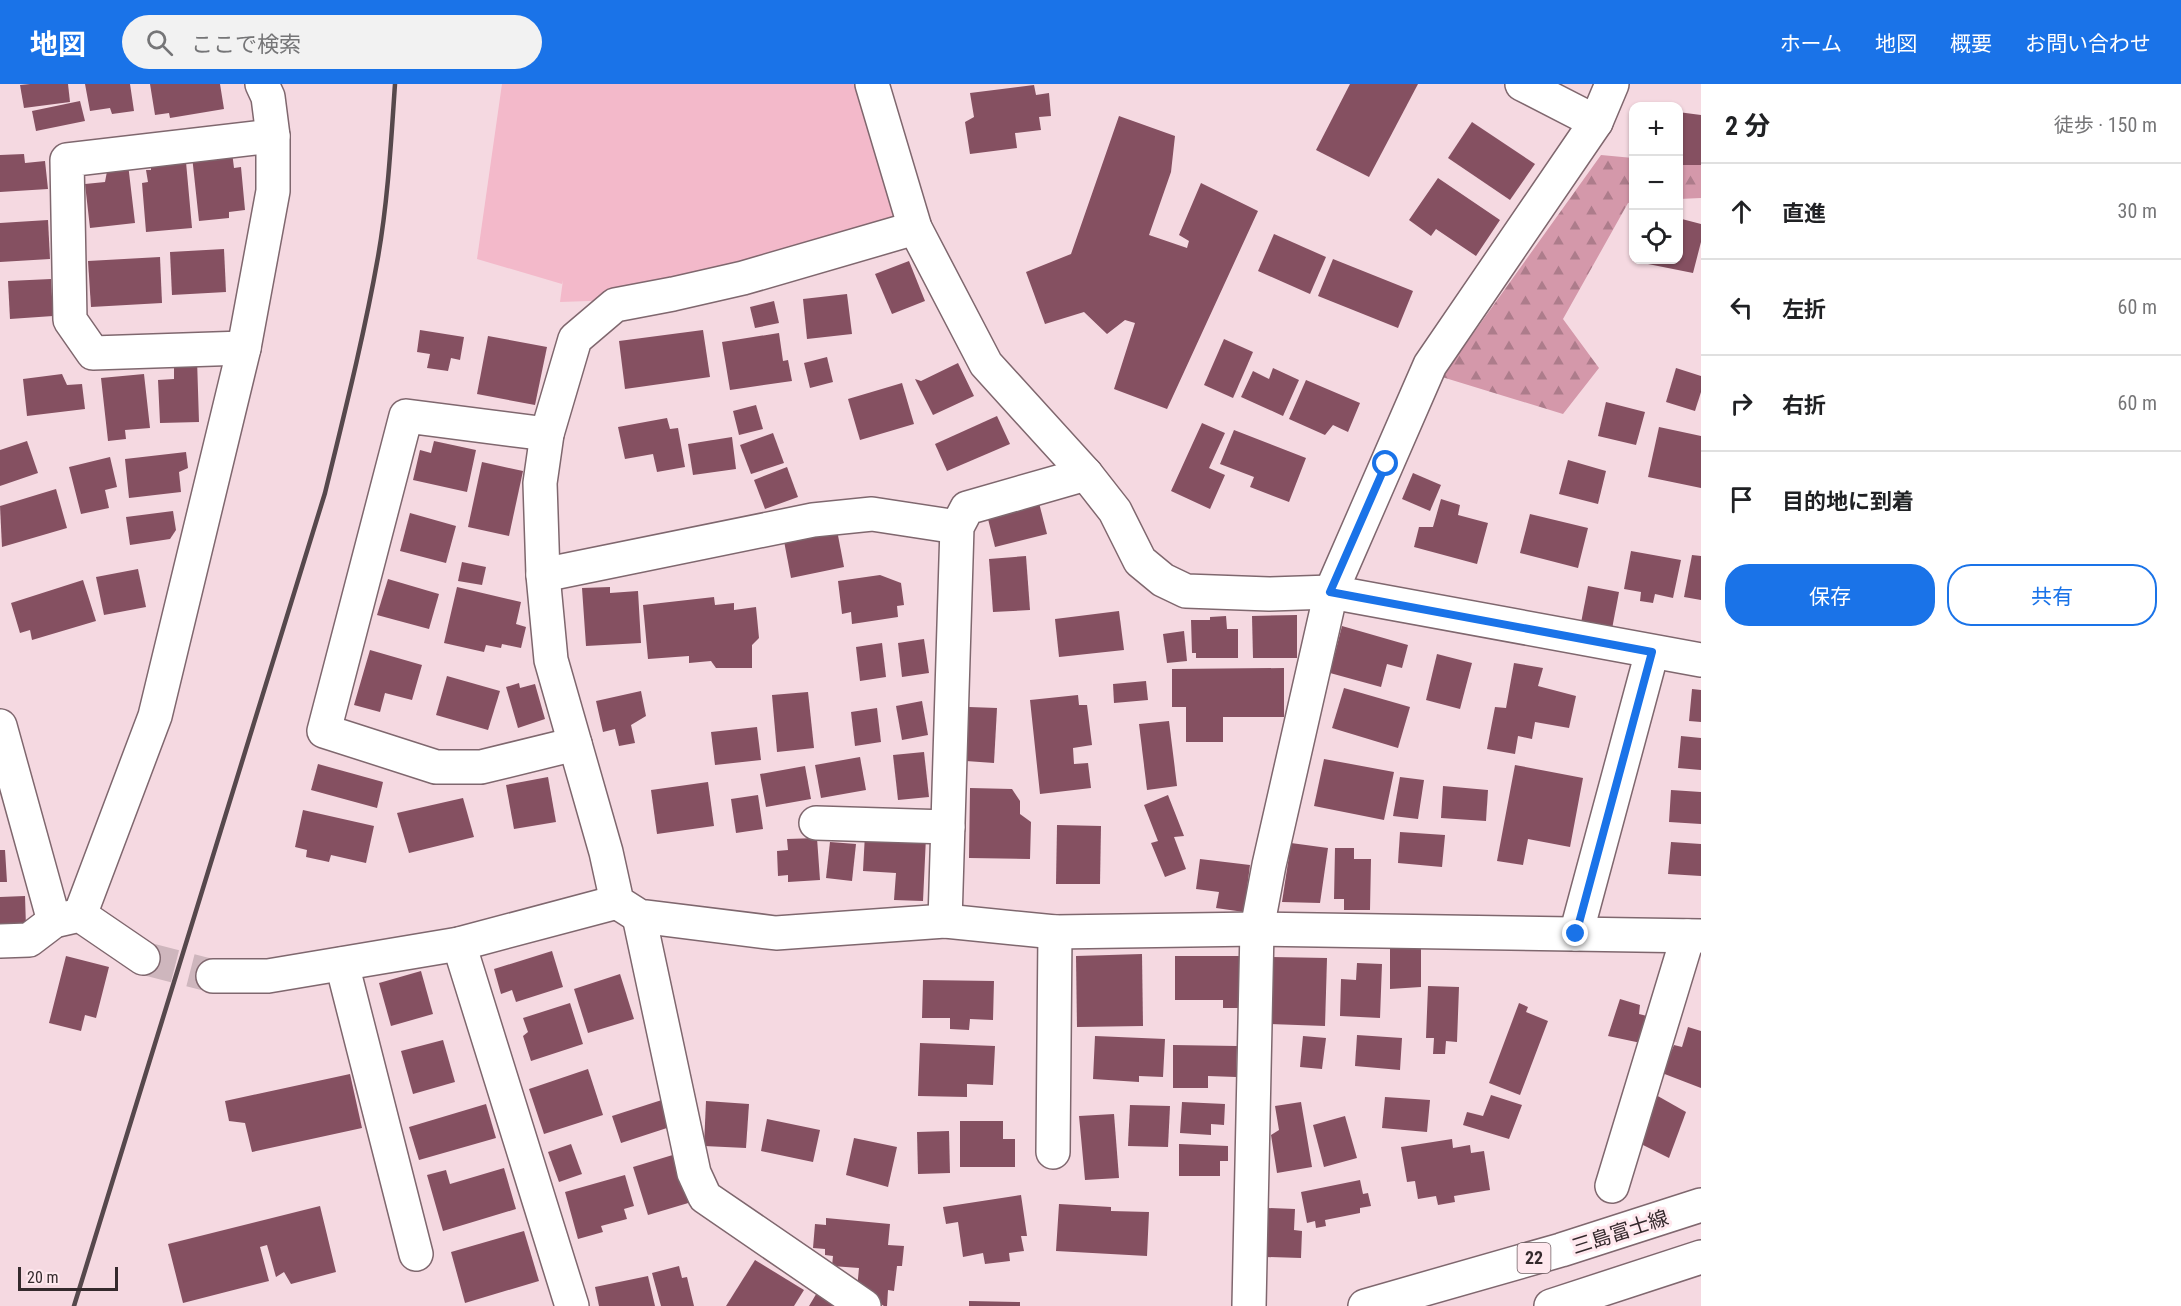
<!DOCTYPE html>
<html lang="ja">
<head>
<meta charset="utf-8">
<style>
  :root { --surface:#fff; --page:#f2f2f2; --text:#202124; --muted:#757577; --line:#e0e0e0; --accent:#1a73e8 }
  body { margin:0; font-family:"Roboto Condensed","Noto Sans JP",sans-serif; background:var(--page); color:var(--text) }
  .controls { position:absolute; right:18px; top:18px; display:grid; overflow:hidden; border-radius:12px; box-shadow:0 2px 4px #0004 }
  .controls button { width:54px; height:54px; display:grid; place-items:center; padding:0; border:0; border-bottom:2px solid var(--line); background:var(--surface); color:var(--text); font:30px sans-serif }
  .scale { position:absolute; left:18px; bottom:15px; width:100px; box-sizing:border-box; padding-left:6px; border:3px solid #34292c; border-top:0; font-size:16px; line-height:21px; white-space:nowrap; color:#34292c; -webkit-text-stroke:4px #ffe8ee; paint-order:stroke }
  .stop { position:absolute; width:18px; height:18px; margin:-14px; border:4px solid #1a73e8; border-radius:50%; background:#fff }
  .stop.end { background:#1a73e8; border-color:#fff; box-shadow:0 2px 6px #0008 }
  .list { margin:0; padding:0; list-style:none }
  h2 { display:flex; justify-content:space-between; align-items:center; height:78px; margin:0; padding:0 24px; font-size:26px }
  h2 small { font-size:20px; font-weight:400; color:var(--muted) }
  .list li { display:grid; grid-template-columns:39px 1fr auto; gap:18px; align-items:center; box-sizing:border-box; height:96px; padding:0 24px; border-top:2px solid var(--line) }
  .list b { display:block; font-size:22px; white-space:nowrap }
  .list em { font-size:20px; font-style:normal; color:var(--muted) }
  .actions { display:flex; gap:12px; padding:18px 24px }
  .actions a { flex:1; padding:14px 0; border:2px solid var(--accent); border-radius:24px; text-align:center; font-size:21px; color:var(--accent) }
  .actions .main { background:var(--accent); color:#fff }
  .icon { flex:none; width:33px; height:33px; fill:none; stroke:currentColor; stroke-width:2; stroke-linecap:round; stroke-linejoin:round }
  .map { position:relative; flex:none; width:1701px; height:1222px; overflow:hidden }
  header { display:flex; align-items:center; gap:36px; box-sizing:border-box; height:84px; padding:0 30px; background:var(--accent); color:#fff }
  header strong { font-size:28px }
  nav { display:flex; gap:33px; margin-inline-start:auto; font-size:21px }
  .search { width:420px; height:54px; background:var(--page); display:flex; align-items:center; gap:15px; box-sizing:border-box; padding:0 21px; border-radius:33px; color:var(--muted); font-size:22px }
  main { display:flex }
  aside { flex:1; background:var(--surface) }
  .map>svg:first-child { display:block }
  .green { fill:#f3b9ca }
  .forest { fill:url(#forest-firs) }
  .building { fill:#855061 }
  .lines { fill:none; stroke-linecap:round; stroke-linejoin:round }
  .minor-tunnel { stroke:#ceb6bd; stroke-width:33; stroke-dasharray:33 16; stroke-linecap:butt }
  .minor-casing { stroke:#7f676e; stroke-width:36 }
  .major-casing { stroke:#7f676e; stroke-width:36 }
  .minor { stroke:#fff; stroke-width:33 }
  .major { stroke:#fff; stroke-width:33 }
  .rail { stroke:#56484c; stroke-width:4.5 }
  .route { stroke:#1a73e8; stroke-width:8 }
  .labels { text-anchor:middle; stroke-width:6; stroke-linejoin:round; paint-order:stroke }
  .shield { fill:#ffe8ee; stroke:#716266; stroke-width:1.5 }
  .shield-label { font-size:18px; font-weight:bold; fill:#34292c }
  .street-label { font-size:20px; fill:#34292c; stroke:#ffe8ee }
</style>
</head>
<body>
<header>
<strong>地図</strong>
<div class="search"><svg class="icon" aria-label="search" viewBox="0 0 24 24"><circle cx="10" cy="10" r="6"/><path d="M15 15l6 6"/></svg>ここで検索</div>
<nav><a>ホーム</a><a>地図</a><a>概要</a><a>お問い合わせ</a></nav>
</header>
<main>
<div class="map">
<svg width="1701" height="1222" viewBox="0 0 1701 1222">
  <defs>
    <pattern id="forest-firs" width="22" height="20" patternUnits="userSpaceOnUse" patternTransform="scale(1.5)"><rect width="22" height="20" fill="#d498aa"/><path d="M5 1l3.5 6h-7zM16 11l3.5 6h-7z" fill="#ad7c8b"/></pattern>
  </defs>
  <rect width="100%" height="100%" fill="#f5d9e1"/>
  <polygon class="green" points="502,0 858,0 899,130 647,215 560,218 563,196 562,200 477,175"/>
  <g class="forest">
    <polygon points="1601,71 1633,74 1633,118 1628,119 1563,235 1599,284 1563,330 1442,293"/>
    <polygon points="1679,78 1701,79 1701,114 1679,115"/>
  </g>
  <g class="building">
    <polygon points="30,0 68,0 70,18 24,24 20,1"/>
    <polygon points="85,0 130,0 134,27 112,30 110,24 90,27"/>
    <polygon points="150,0 220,0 224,25 170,34 169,29 155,31"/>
    <polygon points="1350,0 1418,0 1369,93 1316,66"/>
    <polygon points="1034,1 1036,11 1049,9 1051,32 1039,33 1041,46 1015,49 1017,64 970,70 965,38 974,33 970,9"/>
    <polygon points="80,17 85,37 36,47 32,27"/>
    <polygon points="1678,28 1701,31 1701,81 1678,81"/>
    <polygon points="1119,32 1175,52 1171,88 1149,151 1187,164 1189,157 1179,151 1201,99 1258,127 1167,325 1114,305 1135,239 1125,236 1107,250 1084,228 1045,240 1026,188 1071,170"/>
    <polygon points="1472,38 1535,80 1510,116 1448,74"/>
    <polygon points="232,68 234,84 241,83 245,126 229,128 229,134 199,137 192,72"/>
    <polygon points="24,70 25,79 45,77 48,105 0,108 0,71"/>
    <polygon points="186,78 192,144 146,148 142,99 148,98 146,86 151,86 151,81"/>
    <polygon points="128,80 135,139 90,144 85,100 105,98 108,82"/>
    <polygon points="1438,94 1500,136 1476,172 1436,145 1431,152 1409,136"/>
    <polygon points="1678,134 1701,140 1701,158 1693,189 1633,177 1678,176"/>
    <polygon points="48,136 50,175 0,178 0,139"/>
    <polygon points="1274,150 1326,173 1310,210 1258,187"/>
    <polygon points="224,165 226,208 172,211 170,168"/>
    <polygon points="160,173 162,219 91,223 88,177"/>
    <polygon points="1333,175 1413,207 1398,244 1318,212"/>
    <polygon points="909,177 925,217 892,230 875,190"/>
    <polygon points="51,195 53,232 10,235 8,197"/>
    <polygon points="847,210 852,250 807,255 803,215"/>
    <polygon points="774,217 779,239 755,244 750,223"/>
    <polygon points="420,246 464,253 460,276 451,274 448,287 427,284 430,270 417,268"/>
    <polygon points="703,246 710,293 625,305 619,257"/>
    <polygon points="779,249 783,277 788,276 792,297 730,306 722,258"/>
    <polygon points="488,252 547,263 535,321 477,310"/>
    <polygon points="1224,255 1253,268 1233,314 1204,301"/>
    <polygon points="827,273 833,298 810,304 804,279"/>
    <polygon points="197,275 199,338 160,339 158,296 174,295 174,276"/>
    <polygon points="958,279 974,312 933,331 915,295 921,297"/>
    <polygon points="1273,284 1299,296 1283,332 1241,313 1253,287 1269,295"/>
    <polygon points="1676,284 1701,292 1701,308 1695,327 1666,318"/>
    <polygon points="62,290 67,301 82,300 85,325 27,332 23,295"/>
    <polygon points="144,290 150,344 125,346 126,355 108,357 101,294"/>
    <polygon points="1306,296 1360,319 1348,348 1333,341 1325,351 1289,335"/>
    <polygon points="902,299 914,340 860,356 848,315"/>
    <polygon points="1606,318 1645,328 1636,361 1598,352"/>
    <polygon points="756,321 763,345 739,351 733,327"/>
    <polygon points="997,332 1010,360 947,387 935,360"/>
    <polygon points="667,334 670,345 678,344 685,383 657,388 653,370 625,375 618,343"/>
    <polygon points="1202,339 1225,349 1209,384 1225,391 1210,425 1171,407"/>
    <polygon points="1659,343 1701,352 1701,404 1648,393"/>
    <polygon points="1234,346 1306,374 1289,418 1250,403 1254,393 1220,380"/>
    <polygon points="773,349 784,379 751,390 740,361"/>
    <polygon points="732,353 736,385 693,391 688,360"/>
    <polygon points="27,357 38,389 0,402 0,366"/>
    <polygon points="434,357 476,366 467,408 413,396 420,366 431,369"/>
    <polygon points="186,368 188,384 179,388 181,408 129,414 125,375"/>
    <polygon points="110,373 117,403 105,406 109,424 81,430 69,383"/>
    <polygon points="1568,376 1606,387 1598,420 1559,410"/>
    <polygon points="482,378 523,387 509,452 468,443"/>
    <polygon points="787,383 798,413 765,425 754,396"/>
    <polygon points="1413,389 1441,401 1430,427 1402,415"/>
    <polygon points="56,405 67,444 2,463 0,422"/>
    <polygon points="1038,415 1047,450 995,463 986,427"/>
    <polygon points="1441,415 1460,421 1458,431 1488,439 1477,480 1414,463 1419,443 1433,443"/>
    <polygon points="173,427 176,446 170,455 130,461 126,433"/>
    <polygon points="410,429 456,442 446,479 400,467"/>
    <polygon points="1530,430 1588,444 1578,484 1520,469"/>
    <polygon points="837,446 844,483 791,494 784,457"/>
    <polygon points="1631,467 1681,476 1673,514 1655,510 1653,519 1640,517 1641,508 1624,505"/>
    <polygon points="1692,471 1701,472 1701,516 1684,513"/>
    <polygon points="1026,472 1030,526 993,528 989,475"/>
    <polygon points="462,478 486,483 482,501 458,497"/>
    <polygon points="138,485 146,523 104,531 96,493"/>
    <polygon points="880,491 901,499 904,521 897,522 898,533 852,540 851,528 842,530 838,497"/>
    <polygon points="388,495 439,510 429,545 377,531"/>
    <polygon points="83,496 96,537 32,556 30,546 20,549 11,519"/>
    <polygon points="1588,502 1619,508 1612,545 1581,539"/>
    <polygon points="457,503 521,518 516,540 526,543 521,564 502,560 501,564 486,561 484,568 444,559"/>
    <polygon points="610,503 610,509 638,507 641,559 586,562 582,504"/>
    <polygon points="714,513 715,521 734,519 734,526 756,523 759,554 752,561 752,584 716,584 711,577 689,579 689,572 648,575 643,521"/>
    <polygon points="1119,527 1124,566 1059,573 1055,535"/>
    <polygon points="1297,531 1297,574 1253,574 1252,532"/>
    <polygon points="1226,532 1227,545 1238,545 1238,574 1196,574 1196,569 1192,569 1191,536 1210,536 1210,533"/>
    <polygon points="1342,542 1408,561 1402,584 1387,580 1381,603 1330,589"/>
    <polygon points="1184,547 1187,577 1167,579 1163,550"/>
    <polygon points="924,555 929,589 902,593 898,559"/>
    <polygon points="882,559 886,593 860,597 856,563"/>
    <polygon points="370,566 422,581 412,616 385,609 380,628 354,621"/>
    <polygon points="1437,570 1472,579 1460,625 1426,616"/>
    <polygon points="1514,579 1543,584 1538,602 1576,612 1569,644 1535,638 1532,655 1518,652 1515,670 1487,665 1495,623 1506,624"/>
    <polygon points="1284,584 1284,633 1223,633 1223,658 1186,658 1186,623 1172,623 1172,585"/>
    <polygon points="447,592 500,607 488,646 436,631"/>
    <polygon points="1146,597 1148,616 1114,619 1113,600"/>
    <polygon points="519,599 520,604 535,600 545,635 518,644 506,603"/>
    <polygon points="1344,604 1410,623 1398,664 1332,644"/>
    <polygon points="1692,605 1701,606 1701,638 1689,637"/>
    <polygon points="641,607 646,632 631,641 635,659 619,662 615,645 603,648 596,617"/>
    <polygon points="808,608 814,664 777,668 772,611"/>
    <polygon points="1078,611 1079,621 1087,621 1092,661 1073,664 1074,680 1088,679 1091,704 1040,710 1030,616"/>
    <polygon points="922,617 928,651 902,656 896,622"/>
    <polygon points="969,623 997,624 994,679 966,677"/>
    <polygon points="877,624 881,658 855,662 851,628"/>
    <polygon points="1169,637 1177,702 1147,706 1139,640"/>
    <polygon points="757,643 761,676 715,681 711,648"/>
    <polygon points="1681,652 1701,654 1701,686 1678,684"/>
    <polygon points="924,668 929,713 898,716 893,671"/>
    <polygon points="860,673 866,706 821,714 815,681"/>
    <polygon points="1324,675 1394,688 1384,736 1314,722"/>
    <polygon points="318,680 383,698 377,724 311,706"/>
    <polygon points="1515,681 1583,694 1570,763 1528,755 1523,781 1497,777"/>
    <polygon points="805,682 811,715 766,723 760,690"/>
    <polygon points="548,693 556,738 514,745 506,701"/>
    <polygon points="1400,693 1424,696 1418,735 1393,732"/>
    <polygon points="708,698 714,742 657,750 651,706"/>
    <polygon points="1443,702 1488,706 1486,737 1441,734"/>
    <polygon points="970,704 1012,705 1020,717 1020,730 1031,738 1030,775 969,774"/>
    <polygon points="1671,706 1701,708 1701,740 1669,738"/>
    <polygon points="758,711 763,745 736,749 731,715"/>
    <polygon points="1168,711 1184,752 1174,753 1186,785 1165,793 1151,759 1158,757 1144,721"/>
    <polygon points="463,714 474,753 409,769 397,729"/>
    <polygon points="303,726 374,742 366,779 331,771 329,778 306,773 307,766 295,763"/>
    <polygon points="1057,741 1101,742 1100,800 1056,800"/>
    <polygon points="1400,748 1445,751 1442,783 1398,779"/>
    <polygon points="865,750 926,753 923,817 894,816 896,789 863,787"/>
    <polygon points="817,754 820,796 788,798 788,791 778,792 777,767 788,766 787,755"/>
    <polygon points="830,758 856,760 852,797 826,794"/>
    <polygon points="1671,758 1701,760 1701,792 1668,790"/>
    <polygon points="1291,759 1328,764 1320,819 1282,818"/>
    <polygon points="1335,764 1354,764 1354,775 1371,775 1370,826 1344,826 1344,815 1334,815"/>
    <polygon points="0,766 5,766 7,798 0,798"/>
    <polygon points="1200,775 1250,781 1244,828 1216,824 1219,808 1196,805"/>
    <polygon points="25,812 26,843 0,844 0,813"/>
    <polygon points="1390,864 1421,865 1421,903 1390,905"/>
    <polygon points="552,867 563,903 516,918 512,906 501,910 494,885"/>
    <polygon points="1142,870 1143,942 1077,943 1076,872"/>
    <polygon points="66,872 109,883 96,934 85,931 81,947 49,939"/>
    <polygon points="1175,872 1241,872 1240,924 1223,924 1223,916 1175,916"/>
    <polygon points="1271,873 1327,874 1325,942 1268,940"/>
    <polygon points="1357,879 1382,880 1380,934 1340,932 1341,895 1356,896"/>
    <polygon points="421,887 433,930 391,942 379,899"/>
    <polygon points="620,890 634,935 588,949 574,905"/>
    <polygon points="923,896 994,897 993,936 970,935 969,946 950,945 950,934 922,934"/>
    <polygon points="1428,902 1459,903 1457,958 1446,957 1445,970 1433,970 1434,954 1426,954"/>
    <polygon points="1620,915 1640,921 1639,930 1647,932 1641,959 1608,952"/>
    <polygon points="570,919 583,960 531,977 523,952 528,948 523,934"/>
    <polygon points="1519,919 1528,923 1526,928 1548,937 1520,1011 1489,999"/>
    <polygon points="1688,943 1701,947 1701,1004 1662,989 1674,961 1682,963"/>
    <polygon points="1357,951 1402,954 1400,986 1355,982"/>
    <polygon points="1095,952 1165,955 1163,993 1139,992 1139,998 1093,995"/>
    <polygon points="1303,952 1326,954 1322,985 1300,983"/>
    <polygon points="443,956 455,998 413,1010 401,967"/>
    <polygon points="920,959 995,962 993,1001 967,1000 967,1013 918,1012"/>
    <polygon points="1173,961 1237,962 1236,993 1208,992 1208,1004 1173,1004"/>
    <polygon points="588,985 603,1031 544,1050 529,1005"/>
    <polygon points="350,990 362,1044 252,1068 245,1039 229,1037 225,1017"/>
    <polygon points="1491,1011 1522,1021 1509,1055 1463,1041 1467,1028 1483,1032"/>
    <polygon points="1656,1011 1686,1028 1669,1074 1641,1060"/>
    <polygon points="1385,1013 1430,1016 1427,1048 1382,1044"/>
    <polygon points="668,1014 670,1043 621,1059 612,1032"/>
    <polygon points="706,1017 749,1020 746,1064 704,1062"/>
    <polygon points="1182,1018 1225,1020 1224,1041 1211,1040 1211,1051 1180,1049"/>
    <polygon points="1301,1018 1312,1083 1277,1089 1271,1051 1279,1046 1275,1022"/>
    <polygon points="486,1020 496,1054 419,1076 409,1043"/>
    <polygon points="1130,1021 1170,1022 1168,1063 1128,1062"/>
    <polygon points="1114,1030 1119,1094 1085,1096 1079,1032"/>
    <polygon points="1345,1032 1357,1074 1324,1083 1313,1041"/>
    <polygon points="767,1035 820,1046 813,1078 761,1067"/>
    <polygon points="960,1037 1003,1037 1003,1055 1015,1055 1015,1083 960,1083"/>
    <polygon points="949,1047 950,1089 918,1090 917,1048"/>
    <polygon points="854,1054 897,1063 888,1103 846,1091"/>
    <polygon points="1452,1055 1453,1064 1470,1061 1471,1069 1484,1067 1490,1106 1454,1112 1455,1118 1438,1121 1436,1112 1418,1115 1415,1097 1407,1098 1401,1063"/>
    <polygon points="571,1060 582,1090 559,1098 548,1068"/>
    <polygon points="1179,1060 1228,1062 1228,1077 1220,1077 1220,1092 1179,1092"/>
    <polygon points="676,1070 695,1117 648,1131 633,1083"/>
    <polygon points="504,1084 516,1125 443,1147 427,1091 446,1086 450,1100"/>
    <polygon points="625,1091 634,1122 624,1125 627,1135 601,1142 603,1148 578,1155 565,1108"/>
    <polygon points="1360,1096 1363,1110 1368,1109 1371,1122 1360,1124 1360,1129 1325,1136 1326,1142 1316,1144 1315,1137 1307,1139 1301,1108"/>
    <polygon points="1021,1111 1027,1152 1021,1152 1024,1167 1009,1169 1010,1177 985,1180 983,1169 963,1173 958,1138 946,1140 943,1123"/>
    <polygon points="1059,1120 1111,1123 1111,1127 1149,1128 1147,1172 1056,1167"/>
    <polygon points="320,1122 336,1188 291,1200 284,1188 276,1193 267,1161 260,1163 269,1197 183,1219 168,1160"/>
    <polygon points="1268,1124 1295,1125 1294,1146 1302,1147 1301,1174 1266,1173"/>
    <polygon points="826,1134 890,1140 888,1161 904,1162 902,1182 897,1182 894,1207 888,1206 887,1222 884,1222 857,1205 859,1184 832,1182 833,1172 825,1171 825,1165 813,1164 815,1140 826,1141"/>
    <polygon points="524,1147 539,1197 465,1219 451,1168"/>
    <polygon points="755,1176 804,1206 794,1222 726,1222"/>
    <polygon points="679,1182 682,1194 687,1193 694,1222 661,1222 652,1189"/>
    <polygon points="648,1192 655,1222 599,1222 595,1203"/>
    <polygon points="818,1207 823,1215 834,1222 809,1222"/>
    <polygon points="969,1217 1020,1218 1020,1222 969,1222"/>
  </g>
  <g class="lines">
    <polyline class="minor-tunnel" points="143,874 213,892"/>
    <defs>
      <g id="minor">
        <polyline points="872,0 915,144 986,280 1086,390 1115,427 1140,477 1163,496 1186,507 1269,510 1331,508 1701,576"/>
        <polyline points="1522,0 1596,38"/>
        <polyline points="915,144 743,194 673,210 615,221 575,255 547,350 540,399 543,491 551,576 606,768 617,818 639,832 776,849 945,837 1055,848 1257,845 1701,852"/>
        <polyline points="244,264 93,269 70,236 67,76 273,52"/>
        <polyline points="547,350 406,332 324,647 436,683 481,683 575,660"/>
        <polyline points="543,491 813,436 872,430 957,443"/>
        <polyline points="0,642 54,837"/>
        <polyline points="816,739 948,743"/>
        <polyline points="80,831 155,632 244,264 273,107 273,52 268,13 262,0"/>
        <polyline points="639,832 694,1089 705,1113 864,1222"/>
        <polyline points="945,837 957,443 967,424 1086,390"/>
        <polyline points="1576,850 1652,568"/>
        <polyline points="0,857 29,856 54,837 80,831 143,874"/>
        <polyline points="459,860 572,1222"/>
        <polyline points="342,880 416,1170"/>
        <polyline points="213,892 268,892 459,860 617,818"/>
        <polyline points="1053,1068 1055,848"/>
        <polyline points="1612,1102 1688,852"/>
        <polyline points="1249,1222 1257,845 1269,781 1331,508 1430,281 1596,38 1612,0"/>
      </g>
      <g id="major">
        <polyline points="1365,1222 1561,1166 1701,1121"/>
        <polyline points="1551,1222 1701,1173"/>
      </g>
    </defs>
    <use href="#minor" class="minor-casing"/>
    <use href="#major" class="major-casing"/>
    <use href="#minor" class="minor"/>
    <use href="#major" class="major"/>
    <path class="rail" d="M74 1222 325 409C344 331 364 252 378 173 388 116 391 58 395 0"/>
  </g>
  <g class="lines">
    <polyline class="route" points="1386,380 1330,508 1652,568 1576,850"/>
  </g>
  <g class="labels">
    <rect class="shield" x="1517.5" y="1159" width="33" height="30" rx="4.5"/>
    <g class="shield-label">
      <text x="1534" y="1180">22</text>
    </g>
    <g class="street-label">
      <text transform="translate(1620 1148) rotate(-18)" y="7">三島富士線</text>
    </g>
  </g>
</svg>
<div class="controls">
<button>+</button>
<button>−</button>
<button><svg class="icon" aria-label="locate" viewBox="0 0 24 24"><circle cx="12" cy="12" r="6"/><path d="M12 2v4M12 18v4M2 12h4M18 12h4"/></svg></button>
</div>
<div class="scale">20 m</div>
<div class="stop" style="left:1386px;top:380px"></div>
<div class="stop end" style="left:1576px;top:850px"></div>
</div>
<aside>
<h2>2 分<small>徒歩 · 150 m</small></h2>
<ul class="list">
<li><svg class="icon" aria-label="ahead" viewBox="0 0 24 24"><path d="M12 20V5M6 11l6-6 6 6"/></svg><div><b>直進</b></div><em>30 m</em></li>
<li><svg class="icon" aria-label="left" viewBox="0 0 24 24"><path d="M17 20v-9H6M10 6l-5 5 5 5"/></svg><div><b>左折</b></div><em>60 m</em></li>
<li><svg class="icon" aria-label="right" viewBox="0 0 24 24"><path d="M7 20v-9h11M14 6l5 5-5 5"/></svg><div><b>右折</b></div><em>60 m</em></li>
<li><svg class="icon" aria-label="arrive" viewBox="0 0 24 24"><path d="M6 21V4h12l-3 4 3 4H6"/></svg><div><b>目的地に到着</b></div></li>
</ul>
<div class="actions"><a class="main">保存</a><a>共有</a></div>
</aside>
</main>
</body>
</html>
